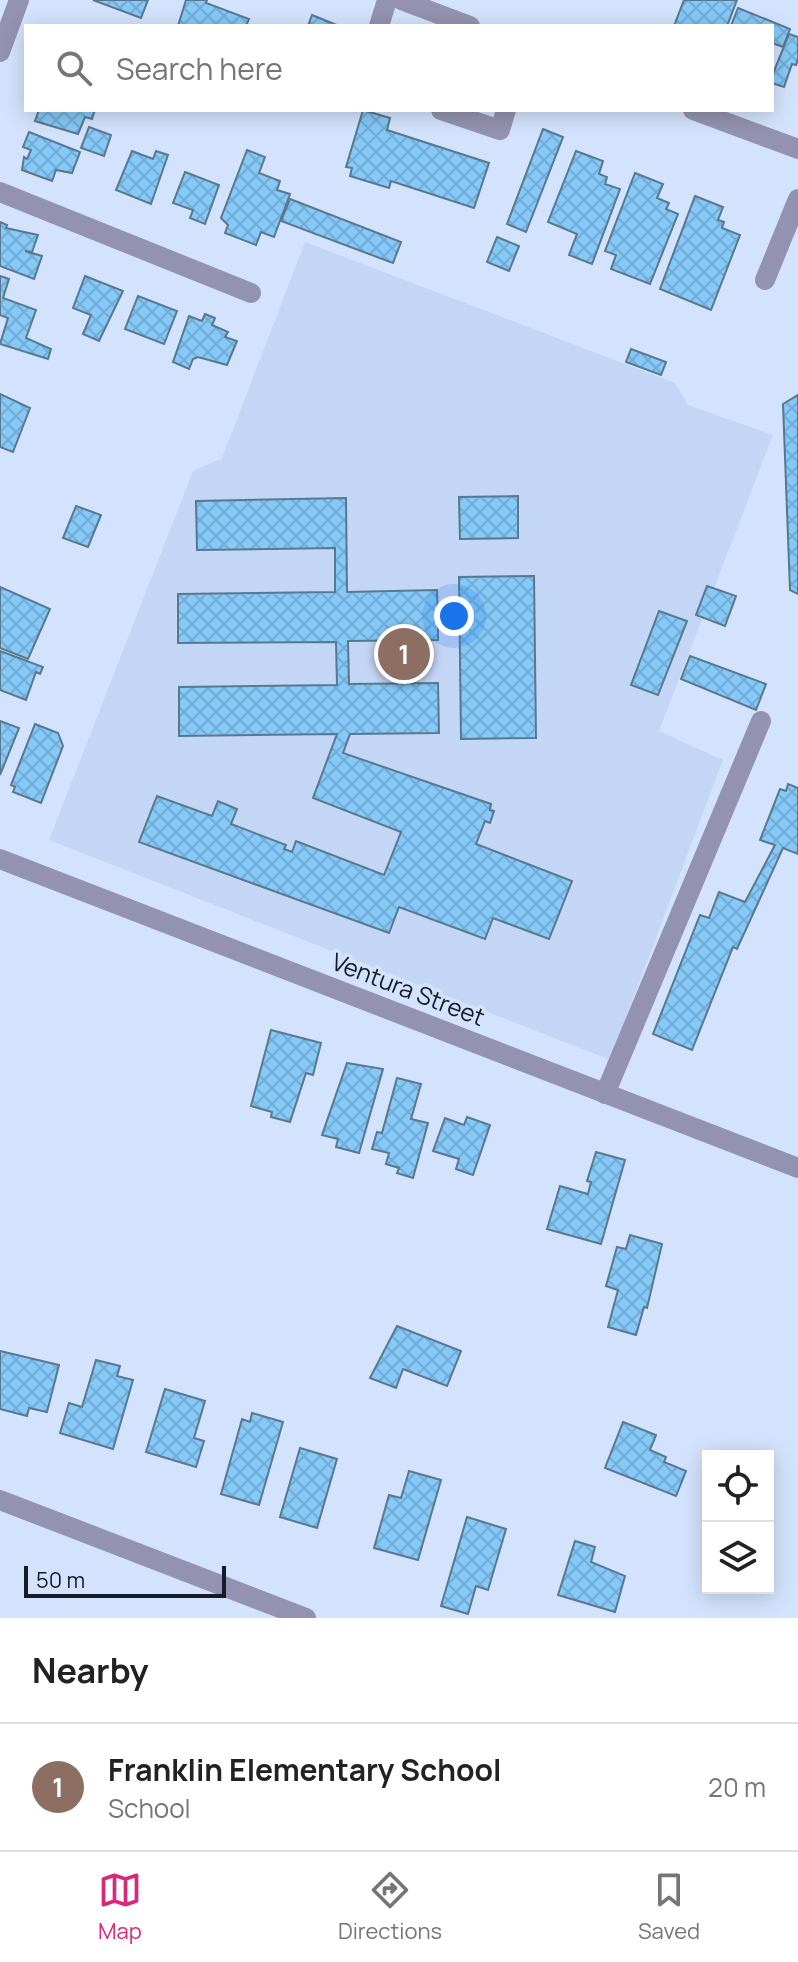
<!DOCTYPE html>
<html lang="en">
<head>
<meta charset="utf-8">
<style>
  :root { --surface:#fff; --page:#f6f6f6; --text:#222; --muted:#767676; --line:#e0e0e0; --accent:#db2777 }
  body { margin:0; font-family:Manrope,sans-serif; background:var(--page); color:var(--text) }
  .controls { position:absolute; right:24px; bottom:24px; display:grid; overflow:hidden; border-radius:0px; box-shadow:0 4px 20px #0003 }
  .controls button { width:72px; height:72px; display:grid; place-items:center; padding:0; border:0; border-bottom:2px solid var(--line); background:var(--surface); color:var(--text); font:40px sans-serif }
  .scale { position:absolute; left:24px; bottom:20px; width:202px; box-sizing:border-box; padding-left:8px; border:4px solid #151b27; border-top:0; font-size:22px; line-height:28px; white-space:nowrap; color:#151b27; -webkit-text-stroke:6px #d4e3fd; paint-order:stroke }
  .you { position:absolute; left:454px; top:616px; width:28px; height:28px; margin:-20px; border:6px solid #fff; border-radius:50%; background:#1a73e8; box-shadow:0 0 0 12px #1a73e833 }
  .badge { display:grid; place-items:center; width:52px; height:52px; border-radius:50%; background:var(--accent); color:#fff; font-size:26px; font-weight:700 }
  .pin { position:absolute; translate:-50% -50%; border:4px solid #fff; box-shadow:0 2px 8px #0006 }
  .list { margin:0; padding:0; list-style:none }
  h2 { display:flex; justify-content:space-between; align-items:center; height:104px; margin:0; padding:0 32px; font-size:34px }
  h2 small { font-size:26px; font-weight:400; color:var(--muted) }
  .list li { display:grid; grid-template-columns:52px 1fr auto; gap:24px; align-items:center; box-sizing:border-box; height:128px; padding:0 32px; border-top:2px solid var(--line) }
  .list b { display:block; font-size:30px; white-space:nowrap }
  .list p { margin:0; font-size:26px; white-space:nowrap; color:var(--muted) }
  .list em { font-size:26px; font-style:normal; color:var(--muted) }
  .icon { flex:none; width:44px; height:44px; fill:none; stroke:currentColor; stroke-width:2; stroke-linecap:round; stroke-linejoin:round }
  .map { position:relative; flex:none; width:798px; height:1618px; overflow:hidden }
  .search { position:absolute; background:var(--surface); box-shadow:0 4px 20px #0003; left:24px; right:24px; top:24px; height:88px; display:flex; align-items:center; gap:20px; box-sizing:border-box; padding:0 28px; border-radius:0px; color:var(--muted); font-size:30px }
  .sheet { height:232px; background:var(--surface) }
  nav { display:flex; justify-content:space-around; align-items:center; box-sizing:border-box; height:112px; border-top:2px solid var(--line); background:var(--surface); font-size:22px; color:var(--muted) }
  nav a { display:grid; justify-items:center; gap:4px }
  nav .on { color:var(--accent) }
  .map>svg:first-child { display:block }
  .built { fill:#c4d6f5 }
  .building { fill:url(#building-cross-hatch); stroke:#59788e; stroke-width:2 }
  .lines { fill:none; stroke-linecap:round; stroke-linejoin:round }
  .minor { stroke:#9393b1; stroke-width:20 }
  .labels { text-anchor:middle; stroke-width:7; stroke-linejoin:round; paint-order:stroke }
  .street-label { font-size:24px; fill:#151b27; stroke:#d4e3fd }
</style>
</head>
<body>
<div class="map">
<svg width="798" height="1618" viewBox="0 0 798 1618">
  <defs>
    <pattern id="building-cross-hatch" width="8" height="8" patternUnits="userSpaceOnUse" patternTransform="scale(2)"><rect width="8" height="8" fill="#85c9f8"/><path d="M0 0l8 8M0 8l8-8" fill="none" stroke="#72acd5"/></pattern>
  </defs>
  <rect width="100%" height="100%" fill="#d4e3fd"/>
  <polygon class="built" points="305,242 675,383 688,405 773,435 659,731 723,760 610,1060 49,840 193,471 222,458"/>
  <g class="building">
    <polygon points="93,0 148,0 141,18"/>
    <polygon points="186,0 207,0 206,3 249,19 246,26 178,26"/>
    <polygon points="684,0 737,0 727,26 674,26"/>
    <polygon points="738,8 790,29 783,47 772,43 772,26 731,26"/>
    <polygon points="312,15 339,26 308,26"/>
    <polygon points="789,34 798,37 798,59 796,65 792,64 784,87 772,83 772,76"/>
    <polygon points="39,110 95,110 92,119 85,117 78,134 35,121"/>
    <polygon points="363,110 390,118 387,130 489,163 474,208 391,181 389,188 350,176 352,168 346,167"/>
    <polygon points="89,127 111,135 104,156 81,148"/>
    <polygon points="543,129 563,137 526,232 507,224"/>
    <polygon points="29,132 80,152 72,173 56,170 52,181 22,170 24,157 27,159 31,150 23,147"/>
    <polygon points="247,150 265,157 259,173 280,181 277,190 290,194 274,237 261,232 256,245 225,233 228,225 221,218"/>
    <polygon points="132,151 153,159 156,151 168,155 151,204 116,190"/>
    <polygon points="576,151 603,161 599,174 607,177 605,184 620,189 592,264 569,255 577,234 548,222"/>
    <polygon points="185,172 219,185 205,224 190,218 193,210 173,203"/>
    <polygon points="635,173 663,184 657,198 669,203 666,209 678,214 650,284 611,269 616,255 605,251"/>
    <polygon points="695,196 723,207 718,220 724,222 722,228 740,235 711,310 660,289"/>
    <polygon points="290,199 401,242 393,263 281,221"/>
    <polygon points="0,222 7,225 6,228 38,235 32,252 25,251 42,256 34,279 0,266"/>
    <polygon points="497,237 519,246 509,271 487,262"/>
    <polygon points="0,276 9,279 3,298 36,310 26,338 51,349 48,359 0,344 8,318 0,315"/>
    <polygon points="85,276 123,291 99,341 83,334 91,315 73,308"/>
    <polygon points="138,296 177,311 164,344 125,329"/>
    <polygon points="205,314 215,318 212,325 228,332 225,337 237,341 227,365 198,357 193,359 189,369 173,362 189,316 202,321"/>
    <polygon points="631,349 666,362 661,375 626,362"/>
    <polygon points="0,394 30,408 13,452 0,447"/>
    <polygon points="798,395 798,594 790,590 783,404"/>
    <polygon points="518,496 518,538 460,539 459,497"/>
    <polygon points="346,498 347,592 437,590 438,621 438,640 348,641 349,684 438,683 439,733 350,734 343,753 491,804 490,810 494,811 490,823 485,821 476,844 572,881 549,939 493,918 485,939 399,907 389,933 139,842 157,796 212,816 218,801 237,809 231,824 286,845 284,849 292,852 296,841 384,875 401,832 313,798 337,734 179,736 179,687 337,685 336,642 178,643 178,594 335,592 335,548 197,550 196,501"/>
    <polygon points="76,506 101,515 88,547 63,538"/>
    <polygon points="534,576 536,738 461,739 459,577"/>
    <polygon points="707,586 736,596 725,626 696,615"/>
    <polygon points="0,587 50,609 28,659 0,648"/>
    <polygon points="659,611 687,621 658,695 631,685"/>
    <polygon points="0,651 43,667 40,674 36,672 26,700 0,690"/>
    <polygon points="690,656 766,684 756,710 681,679"/>
    <polygon points="0,721 19,728 0,775"/>
    <polygon points="35,724 58,733 63,746 41,803 13,792 15,787 11,785"/>
    <polygon points="788,784 798,788 798,854 783,848 737,949 733,947 692,1050 653,1034 700,915 709,918 719,892 745,902 775,845 760,840 780,789 786,791"/>
    <polygon points="271,1030 321,1043 313,1075 306,1073 290,1122 271,1117 272,1112 251,1106"/>
    <polygon points="347,1063 383,1069 359,1153 336,1147 338,1139 322,1135"/>
    <polygon points="397,1078 421,1084 411,1119 428,1123 413,1178 397,1173 399,1168 386,1164 389,1153 372,1149 377,1132 382,1133"/>
    <polygon points="467,1117 490,1125 473,1175 456,1169 459,1159 433,1151 445,1118 464,1125"/>
    <polygon points="596,1152 625,1160 601,1244 547,1229 560,1186 588,1194 591,1182 587,1181"/>
    <polygon points="630,1235 662,1244 647,1308 644,1307 636,1335 608,1327 618,1290 606,1286 617,1247 626,1249"/>
    <polygon points="397,1326 461,1351 447,1386 403,1369 396,1388 370,1378"/>
    <polygon points="0,1351 59,1365 47,1412 29,1408 27,1416 0,1409"/>
    <polygon points="96,1360 120,1366 117,1376 133,1380 113,1449 60,1433 69,1403 82,1407"/>
    <polygon points="165,1389 205,1401 194,1438 204,1441 196,1467 146,1452"/>
    <polygon points="252,1413 283,1422 259,1505 221,1494 242,1419 250,1422"/>
    <polygon points="623,1422 656,1435 650,1450 666,1457 664,1462 686,1471 676,1496 605,1468"/>
    <polygon points="300,1448 337,1459 317,1528 280,1517"/>
    <polygon points="409,1471 441,1480 418,1560 374,1548 389,1495 401,1498"/>
    <polygon points="467,1517 506,1529 488,1590 476,1586 468,1614 441,1606"/>
    <polygon points="575,1541 595,1547 591,1562 625,1576 615,1612 558,1595"/>
  </g>
  <g class="lines">
    <g class="minor">
      <polyline points="401,0 470,26"/>
      <polyline points="379,26 387,0"/>
      <polyline points="0,52 19,0"/>
      <polyline points="441,110 500,130 506,110"/>
      <polyline points="693,110 798,149"/>
      <polyline points="0,192 251,293"/>
      <polyline points="765,280 798,199"/>
      <polyline points="0,859 798,1168"/>
      <polyline points="605,1094 761,721"/>
      <polyline points="0,1500 306,1618"/>
    </g>
  </g>
  <g class="labels">
    <g class="street-label">
      <text transform="translate(408 990) rotate(21)" y="8">Ventura Street</text>
    </g>
  </g>
</svg>
<div class="controls">
<button><svg class="icon" aria-label="locate" viewBox="0 0 24 24"><circle cx="12" cy="12" r="6"/><path d="M12 2v4M12 18v4M2 12h4M18 12h4"/></svg></button>
<button><svg class="icon" aria-label="layers" viewBox="0 0 24 24"><path d="M12 4l9 5-9 5-9-5zM3 14l9 5 9-5"/></svg></button>
</div>
<div class="scale">50 m</div>
<div class="you"></div>
<div class="pin badge" style="left:404px;top:654px;background:#8d6e63">1</div>
<div class="search"><svg class="icon" aria-label="search" viewBox="0 0 24 24"><circle cx="10" cy="10" r="6"/><path d="M15 15l6 6"/></svg>Search here</div>
</div>
<section class="sheet">
<h2>Nearby<small></small></h2>
<ul class="list">
<li><span class="badge" style="background:#8d6e63">1</span><div><b>Franklin Elementary School</b><p>School</p></div><em>20 m</em></li>
</ul>
</section>
<nav>
<a class="on"><svg class="icon" aria-label="map" viewBox="0 0 24 24"><path d="M3 6l6-2 6 2 6-2v14l-6 2-6-2-6 2zM9 4v14M15 6v14"/></svg>Map</a>
<a><svg class="icon" aria-label="directions" viewBox="0 0 24 24"><path d="M12 3l9 9-9 9-9-9zM9 14v-3h6M13 9l2 2-2 2"/></svg>Directions</a>
<a><svg class="icon" aria-label="saved" viewBox="0 0 24 24"><path d="M7 4h10v16l-5-4-5 4z"/></svg>Saved</a>
</nav>
</body>
</html>
